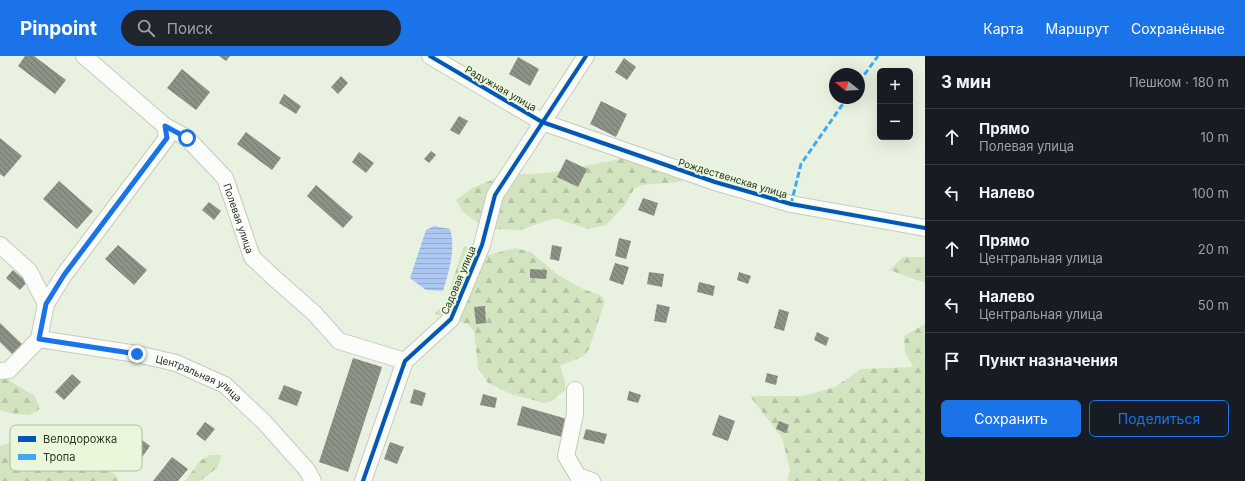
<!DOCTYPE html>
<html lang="ru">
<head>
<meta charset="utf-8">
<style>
  :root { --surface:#171b24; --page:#20242c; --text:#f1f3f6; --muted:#9ea1a6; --line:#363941; --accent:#1a73e8 }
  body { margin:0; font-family:Inter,sans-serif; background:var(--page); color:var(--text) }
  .controls { position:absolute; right:12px; top:12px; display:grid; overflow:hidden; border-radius:6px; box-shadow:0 4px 16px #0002 }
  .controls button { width:36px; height:36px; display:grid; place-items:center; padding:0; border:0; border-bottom:1px solid var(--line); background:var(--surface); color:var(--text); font:20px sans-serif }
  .compass { position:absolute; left:829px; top:12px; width:36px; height:36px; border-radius:50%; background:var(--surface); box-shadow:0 4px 16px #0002; rotate:288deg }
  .stop { position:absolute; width:12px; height:12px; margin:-9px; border:3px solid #1a73e8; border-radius:50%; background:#fff }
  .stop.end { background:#1a73e8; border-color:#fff; box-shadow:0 1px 4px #0008 }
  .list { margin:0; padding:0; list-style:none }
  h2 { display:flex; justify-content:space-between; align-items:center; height:52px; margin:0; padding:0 16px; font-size:17px }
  h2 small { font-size:13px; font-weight:400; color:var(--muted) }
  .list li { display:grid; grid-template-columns:26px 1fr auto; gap:12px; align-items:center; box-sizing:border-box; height:56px; padding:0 16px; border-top:1px solid var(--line) }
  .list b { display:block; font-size:15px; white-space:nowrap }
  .list p { margin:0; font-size:13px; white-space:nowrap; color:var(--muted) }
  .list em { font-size:13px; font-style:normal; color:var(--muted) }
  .actions { display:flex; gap:8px; padding:12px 16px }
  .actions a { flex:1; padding:9px 0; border:1px solid var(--accent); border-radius:6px; text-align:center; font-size:14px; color:var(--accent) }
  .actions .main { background:var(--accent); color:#fff }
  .icon { flex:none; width:22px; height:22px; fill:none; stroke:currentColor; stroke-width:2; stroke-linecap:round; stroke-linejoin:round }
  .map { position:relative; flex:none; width:925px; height:425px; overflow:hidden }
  header { display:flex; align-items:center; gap:24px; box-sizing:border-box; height:56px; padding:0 20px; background:var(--accent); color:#fff }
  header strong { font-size:19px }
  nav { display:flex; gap:22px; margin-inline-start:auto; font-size:14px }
  .search { width:280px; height:36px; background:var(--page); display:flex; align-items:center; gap:10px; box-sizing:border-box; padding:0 14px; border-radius:22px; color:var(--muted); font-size:15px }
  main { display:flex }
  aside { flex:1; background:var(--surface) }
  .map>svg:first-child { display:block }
  .forest { fill:url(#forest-firs) }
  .water { fill:url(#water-rules) }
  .building { fill:url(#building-back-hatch) }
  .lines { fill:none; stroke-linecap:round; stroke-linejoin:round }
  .minor-casing { stroke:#c5cbbe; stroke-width:18 }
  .minor { stroke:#fcfdfa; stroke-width:16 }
  .quiet { stroke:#3fa9f5; stroke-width:3; stroke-dasharray:6 3; stroke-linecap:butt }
  .cycleway-casing { stroke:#e9f8db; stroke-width:6 }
  .cycleway { stroke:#0057b8; stroke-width:4 }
  .route { stroke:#1a73e8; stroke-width:5 }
  .labels { text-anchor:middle; stroke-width:4; stroke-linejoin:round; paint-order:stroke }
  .street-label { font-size:10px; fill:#2c3227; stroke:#e9f8db }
  .key { fill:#e9f8db; stroke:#b0bda5; stroke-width:1 }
  .key-label { font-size:11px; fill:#2c3227 }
</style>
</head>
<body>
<header>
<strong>Pinpoint</strong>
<div class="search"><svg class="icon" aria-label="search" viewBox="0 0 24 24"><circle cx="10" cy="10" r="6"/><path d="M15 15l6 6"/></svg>Поиск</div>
<nav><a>Карта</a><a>Маршрут</a><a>Сохранённые</a></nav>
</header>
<main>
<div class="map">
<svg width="925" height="425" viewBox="0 0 925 425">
  <defs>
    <pattern id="forest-firs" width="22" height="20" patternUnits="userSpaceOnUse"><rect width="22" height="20" fill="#d2e5c0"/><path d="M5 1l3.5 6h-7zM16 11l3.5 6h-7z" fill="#b4c5a5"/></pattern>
    <pattern id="water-rules" width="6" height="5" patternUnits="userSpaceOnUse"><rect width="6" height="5" fill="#abc7f2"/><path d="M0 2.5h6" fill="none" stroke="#93abd0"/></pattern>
    <pattern id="building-back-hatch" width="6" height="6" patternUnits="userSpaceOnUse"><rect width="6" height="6" fill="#8c9286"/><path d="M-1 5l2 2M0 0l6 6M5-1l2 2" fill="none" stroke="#73786e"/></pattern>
  </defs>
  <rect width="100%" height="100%" fill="#e9f2e1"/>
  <g class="forest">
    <polygon points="652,97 696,121 678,126 642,129 634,133 625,149 606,169 588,173 555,162 520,174 494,173 478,167 463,156 456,144 472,132 504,119 548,117"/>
    <polygon points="464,190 489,199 515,192 531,196 558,219 583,233 600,239 605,245 589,293 584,300 560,310 565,325 565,334 552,345 544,347 511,338 488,327 478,312 474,275 468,268 434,258 445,248"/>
    <polygon points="903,201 925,201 925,227 890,214"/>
    <polygon points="925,268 925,425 787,425 790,414 782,382 750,340 803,340 835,331 861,313 913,311 905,296 904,280"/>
    <polygon points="0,319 35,340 40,353 29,359 14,358 0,354"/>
    <polygon points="43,374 65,380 117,420 118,425 0,425 0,390"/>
    <polygon points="210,399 222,399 217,412 200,425 185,425 200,405"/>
  </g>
  <path class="water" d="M434 170 450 173C456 194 449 215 443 235L426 234 410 222 426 174Z"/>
  <g class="building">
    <polygon points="25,0 34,0 66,24 55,38 18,10"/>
    <polygon points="219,0 230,0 226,5"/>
    <polygon points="518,1 539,13 530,30 509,18"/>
    <polygon points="624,2 636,11 627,24 615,16"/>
    <polygon points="182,13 210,36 196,54 167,32"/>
    <polygon points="341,20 348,27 338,38 331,31"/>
    <polygon points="284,38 301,50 296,58 279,47"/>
    <polygon points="601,45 627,58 616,81 590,68"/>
    <polygon points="459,60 468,65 459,79 450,74"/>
    <polygon points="246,76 281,102 272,114 237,88"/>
    <polygon points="0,82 22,100 4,121 0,118"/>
    <polygon points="431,95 436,99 429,107 424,103"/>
    <polygon points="359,96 374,107 366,117 352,106"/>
    <polygon points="566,103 587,113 578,131 557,121"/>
    <polygon points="59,125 93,155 77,173 43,143"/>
    <polygon points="316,129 353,161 343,172 307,140"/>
    <polygon points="643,142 658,147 654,160 638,154"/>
    <polygon points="209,146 221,155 214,164 202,154"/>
    <polygon points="619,182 631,185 626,203 615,200"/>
    <polygon points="118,189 147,214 134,229 105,203"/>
    <polygon points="552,189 562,191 559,205 550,203"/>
    <polygon points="615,207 629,211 623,229 609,224"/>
    <polygon points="530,213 547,214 546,223 530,222"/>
    <polygon points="13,214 27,226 20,234 6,222"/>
    <polygon points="649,216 664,218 662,231 647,228"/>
    <polygon points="739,216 751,220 748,228 737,224"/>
    <polygon points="699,226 715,230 713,240 697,236"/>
    <polygon points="657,248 670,251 666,267 654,265"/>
    <polygon points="485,250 486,267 476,268 474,251"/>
    <polygon points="779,253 789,256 784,275 774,272"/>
    <polygon points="0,267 23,289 13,299 0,286"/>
    <polygon points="817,276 829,282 826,290 814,284"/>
    <polygon points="353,302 382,311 348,416 319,406"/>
    <polygon points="767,317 778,320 776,329 765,326"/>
    <polygon points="72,318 81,326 64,344 55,336"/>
    <polygon points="284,329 302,336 297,350 278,343"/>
    <polygon points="414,333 426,337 422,350 410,347"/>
    <polygon points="629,335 641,339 638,347 627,344"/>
    <polygon points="483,338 497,342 495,352 480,349"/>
    <polygon points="522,350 567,363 562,381 517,369"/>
    <polygon points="719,359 735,365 728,385 712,379"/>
    <polygon points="779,365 789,369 786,377 776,373"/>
    <polygon points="205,366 215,373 205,385 196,378"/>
    <polygon points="586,373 607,378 604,388 583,383"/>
    <polygon points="129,374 150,390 135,411 113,395"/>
    <polygon points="390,386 404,391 397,408 384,403"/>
    <polygon points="172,401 188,413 178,425 153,425"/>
  </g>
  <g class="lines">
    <defs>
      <g id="minor">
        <path id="s1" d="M84 0 165 70 187 82 225 122 252 201 273 221 314 257 339 285 405 305"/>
        <polyline points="430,0 542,66 715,126 791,148 925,172"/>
        <path id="s2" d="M0 189 29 215 46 248 39 283 137 298 176 307 225 329 264 366 307 414 313 425"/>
        <polyline points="46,248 64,219 167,82 165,70"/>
        <polyline points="0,315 9,314 39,283"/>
        <polyline points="575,334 575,358 566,400 578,420 592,425"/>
        <polyline points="363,425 405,305 451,263 482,189 495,139 586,0"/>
      </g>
    </defs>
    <use href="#minor" class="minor-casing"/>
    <use href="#minor" class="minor"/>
    <g class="quiet">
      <polyline points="859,26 878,0"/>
      <polyline points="791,148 801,108 847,42"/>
    </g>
    <defs>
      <g id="cycleway">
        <polyline points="430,0 542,66 715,126 791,148 925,172"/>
        <polyline points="363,425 405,305 451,263 482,189 495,139 586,0"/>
      </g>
    </defs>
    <use href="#cycleway" class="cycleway-casing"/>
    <use href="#cycleway" class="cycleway"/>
  </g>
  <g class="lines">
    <polyline class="route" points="137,298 39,283 46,248 64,219 167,82 165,70 187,82"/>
  </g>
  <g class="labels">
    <g class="street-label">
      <text transform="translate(501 32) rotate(30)" y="4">Радужная улица</text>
      <text transform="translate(733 122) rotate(17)" y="4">Рождественская улица</text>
      <text dy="4" stroke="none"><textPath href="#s1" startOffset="230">Полевая улица</textPath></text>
      <text transform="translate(458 224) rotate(-67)" y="4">Садовая улица</text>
      <text dy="4" stroke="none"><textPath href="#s2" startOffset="278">Центральная улица</textPath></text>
    </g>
  </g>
  <rect x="10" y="369" width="132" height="46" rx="6" class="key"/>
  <rect x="18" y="380" width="18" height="6" fill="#0057b8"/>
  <rect x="18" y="398" width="18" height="6" fill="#3fa9f5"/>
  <g class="key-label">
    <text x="43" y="387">Велодорожка</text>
    <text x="43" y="405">Тропа</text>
  </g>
</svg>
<div class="controls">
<button>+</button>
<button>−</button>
</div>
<svg class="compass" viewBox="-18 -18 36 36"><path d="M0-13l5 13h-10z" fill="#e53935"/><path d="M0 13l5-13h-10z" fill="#9ea1a6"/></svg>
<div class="stop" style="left:187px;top:82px"></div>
<div class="stop end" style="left:137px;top:298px"></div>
</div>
<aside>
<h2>3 мин<small>Пешком · 180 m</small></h2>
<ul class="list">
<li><svg class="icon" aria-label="ahead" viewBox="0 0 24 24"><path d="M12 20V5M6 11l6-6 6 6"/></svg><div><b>Прямо</b><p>Полевая улица</p></div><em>10 m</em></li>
<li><svg class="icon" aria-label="left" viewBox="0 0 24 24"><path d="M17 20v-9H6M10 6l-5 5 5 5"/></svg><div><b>Налево</b></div><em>100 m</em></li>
<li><svg class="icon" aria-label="ahead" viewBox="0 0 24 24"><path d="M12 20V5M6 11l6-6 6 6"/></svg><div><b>Прямо</b><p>Центральная улица</p></div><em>20 m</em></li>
<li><svg class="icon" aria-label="left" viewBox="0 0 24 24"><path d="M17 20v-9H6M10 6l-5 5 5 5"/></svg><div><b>Налево</b><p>Центральная улица</p></div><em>50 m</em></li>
<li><svg class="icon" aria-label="arrive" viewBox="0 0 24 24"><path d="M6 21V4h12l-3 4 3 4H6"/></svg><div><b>Пункт назначения</b></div></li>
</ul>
<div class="actions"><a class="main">Сохранить</a><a>Поделиться</a></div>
</aside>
</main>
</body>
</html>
